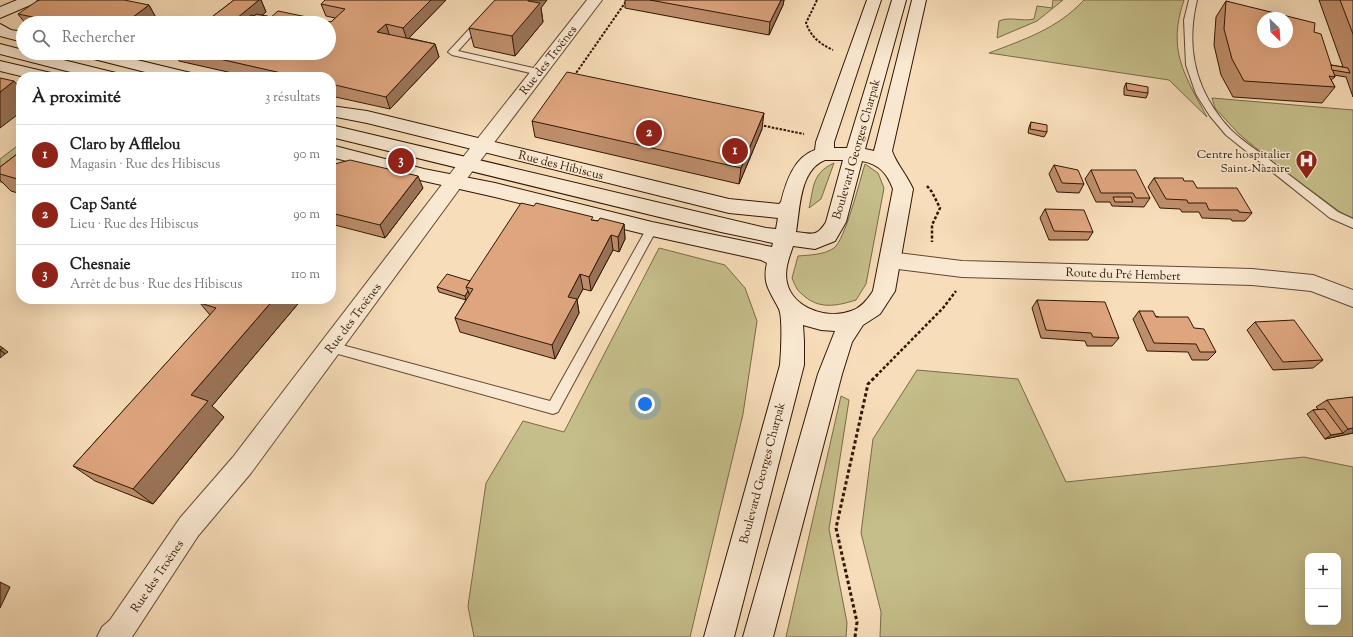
<!DOCTYPE html>
<html lang="fr">
<head>
<meta charset="utf-8">
<style>
  :root { --surface:#fff; --page:#f6f6f6; --text:#222; --muted:#767676; --line:#e0e0e0; --accent:#8f2418 }
  body { margin:0; font-family:"Sorts Mill Goudy",serif; background:var(--page); color:var(--text) }
  .controls { position:absolute; right:12px; bottom:12px; display:grid; overflow:hidden; border-radius:8px; box-shadow:0 4px 16px #0002 }
  .controls button { width:36px; height:36px; display:grid; place-items:center; padding:0; border:0; border-bottom:1px solid var(--line); background:var(--surface); color:var(--text); font:20px sans-serif }
  .compass { position:absolute; left:1257px; top:12px; width:36px; height:36px; border-radius:50%; background:var(--surface); box-shadow:0 4px 16px #0002; rotate:155deg }
  .you { position:absolute; left:645px; top:404px; width:14px; height:14px; margin:-10px; border:3px solid #fff; border-radius:50%; background:#1a73e8; box-shadow:0 0 0 6px #1a73e833 }
  .badge { display:grid; place-items:center; width:26px; height:26px; border-radius:50%; background:var(--accent); color:#fff; font-size:13px; font-weight:700 }
  .pin { position:absolute; translate:-50% -50%; border:2px solid #fff; box-shadow:0 1px 4px #0006 }
  .list { margin:0; padding:0; list-style:none }
  h2 { display:flex; justify-content:space-between; align-items:center; height:52px; margin:0; padding:0 16px; font-size:17px }
  h2 small { font-size:13px; font-weight:400; color:var(--muted) }
  .list li { display:grid; grid-template-columns:26px 1fr auto; gap:12px; align-items:center; box-sizing:border-box; height:60px; padding:0 16px; border-top:1px solid var(--line) }
  .list b { display:block; font-size:15px; white-space:nowrap }
  .list p { margin:0; font-size:13px; white-space:nowrap; color:var(--muted) }
  .list em { font-size:13px; font-style:normal; color:var(--muted) }
  .icon { flex:none; width:22px; height:22px; fill:none; stroke:currentColor; stroke-width:2; stroke-linecap:round; stroke-linejoin:round }
  .map { position:relative; flex:none; width:1353px; height:637px; overflow:hidden }
  .search { position:absolute; background:var(--surface); box-shadow:0 4px 16px #0002; left:16px; top:16px; width:320px; height:44px; display:flex; align-items:center; gap:10px; box-sizing:border-box; padding:0 14px; border-radius:22px; color:var(--muted); font-size:15px }
  .panel { position:absolute; background:var(--surface); box-shadow:0 4px 16px #0002; left:16px; top:72px; width:320px; height:232px; border-radius:16px }
  .map>svg:first-child { display:block }
  .green { fill:#c5be8a; stroke:#7a6a47; fill-rule:evenodd }
  .lines { fill:none; stroke-linecap:round; stroke-linejoin:round }
  .lane-casing { stroke:#624831; stroke-width:2 }
  .street-casing { stroke:#624831; stroke-width:2 }
  .secondary-casing { stroke:#301704; stroke-width:2 }
  .path-far2 { stroke:#301704; stroke-width:2; stroke-dasharray:2.5 1.5; stroke-linecap:butt }
  .path-far1 { stroke:#301704; stroke-width:2.5; stroke-dasharray:3 2; stroke-linecap:butt }
  .path { stroke:#301704; stroke-width:3; stroke-dasharray:3.5 2.5; stroke-linecap:butt }
  .lane { fill:#fae9d2; fill-rule:evenodd }
  .street { fill:#fae9d2; fill-rule:evenodd }
  .secondary { fill:#fae9d2; fill-rule:evenodd }
  .wall { fill:#bf8e6c; stroke:#301704 }
  .shaded-wall { fill:#9b7458; stroke:#301704 }
  .building { fill:#dea57e; stroke:#301704; fill-rule:evenodd }
  .labels { text-anchor:middle; stroke-width:3; stroke-linejoin:round; paint-order:stroke }
  .street-label { font-size:12px; fill:#301704; stroke:#fae9d2 }
  .poi-label { font-size:12px; fill:#301704; stroke:#fae9d2; text-anchor:end }
</style>
</head>
<body>
<div class="map">
<svg width="1353" height="637" viewBox="0 0 1353 637">
  <rect width="100%" height="100%" fill="#f7ddb9"/>
  <filter id="stains"><feTurbulence type="fractalNoise" baseFrequency=".005" numOctaves="4"/><feColorMatrix values="0 0 0 0 .2 0 0 0 0 .09 0 0 0 0 .02 0 0 0 .5 -.17"/></filter>
  <radialGradient id="worn" r=".72"><stop offset=".6" stop-color="#630" stop-opacity="0"/><stop offset="1" stop-color="#630" stop-opacity=".3"/></radialGradient>
  <g class="green">
    <path d="M1053 0H1063L1037 21 997 38 999 21C1010 16 1021 22 1034 19L1037 6 1052 8Z"/>
    <path d="M1084 0H1184C1167 50 1184 74 1207 117L1169 80 989 53C1025 39 1057 29 1084 0Z"/>
    <polygon points="1212,98 1353,110 1353,218 1340,212 1274,163 1239,134 1215,108"/>
    <polygon points="21,143 21,173 8,184 0,182 0,159"/>
    <path d="M834 163 821 199 809 208C814 187 812 173 834 163Z"/>
    <path d="M865 164 878 173 884 188 866 284 856 300C837 306 818 310 802 294 797 291 794 283 792 278L798 256C809 255 824 255 834 248 845 240 860 180 865 164Z"/>
    <polygon points="659,248 725,265 745,288 757,321 743,414 690,637 474,637 468,606 486,483 523,421 564,432"/>
    <path d="M917 370 1018 379 1066 482 1304 457 1353 467V637H880L881 612 861 533 873 439ZM1308 556H1338V622H1308Z"/>
    <polygon points="841,396 849,400 829,529 847,623 846,637 786,637"/>
  </g>
  <g class="lines">
    <defs>
      <g id="lane">
        <polygon points="496,0 504,0 458,51 542,70 543,72 542,74 539,75 452,55 448,52"/>
        <path d="M1189 0H1197C1185 49 1196 93 1231 130 1243 142 1259 151 1272 162 1294 179 1316 195 1338 212L1353 219V228L1330 218 1226 135 1210 116 1196 94 1186 65 1184 20Z"/>
        <polygon points="652,225 656,226 657,229 558,412 553,414 331,352 327,351 325,347 327,343 331,342 550,401 648,226"/>
      </g>
      <g id="street">
        <polygon points="587,0 602,0 474,169 251,473 198,536 132,637 97,637 102,627 110,620 180,518 233,457 460,161"/>
        <polygon points="890,252 962,261 1252,269 1313,275 1353,290 1353,307 1311,291 1252,285 962,277 890,268 883,265 880,260 883,255"/>
      </g>
      <g id="secondary">
        <polygon points="17,0 37,0 35,3 0,18 0,7"/>
        <path d="M867 0H881L834 142V148H847L892 0H906L865 149 874 151 912 0H926L892 151C897 165 907 175 913 189L895 291 880 314 863 325 852 342 842 374 773 637H743L818 374 835 331 821 330 803 325 804 341V365L734 637H704L780 365C781 354 783 317 779 309 770 291 762 284 767 263L761 260 652 236 495 197 424 181 331 157V145L424 169 495 183 652 222 772 247 773 243 721 232 331 137V125L766 228 776 229 778 218 729 213 367 123 331 116V106L367 111 729 199 779 204 781 202C786 182 794 157 815 150L816 142ZM825 160H843L826 222C817 237 812 234 796 232 800 210 799 170 825 160ZM862 161C879 164 887 173 893 189L873 291C868 299 861 308 851 311 827 320 793 308 787 283 784 270 789 258 793 246L815 249 835 241 846 222Z"/>
        <polygon points="0,24 11,30 23,32 23,42 0,36"/>
        <polygon points="0,44 23,50 23,53 35,53 116,73 118,77 90,77 0,54"/>
        <polygon points="80,53 108,53 191,73 193,77 165,77 82,56"/>
        <polygon points="0,61 51,73 53,77 25,77 0,71"/>
      </g>
    </defs>
    <use href="#lane" class="lane-casing"/>
    <use href="#street" class="street-casing"/>
    <use href="#secondary" class="secondary-casing"/>
    <g class="path-far2">
      <path d="M817 0 806 23C811 37 820 44 833 50"/>
      <polyline points="574,76 627,0"/>
      <polyline points="760,125 804,134"/>
    </g>
    <g class="path-far1">
      <polyline points="927,186 932,192 940,208 932,225 932,242"/>
      <polyline points="876,376 943,308 956,291"/>
    </g>
    <polyline class="path" points="855,637 857,622 836,528 868,384 877,375"/>
    <use href="#lane" class="lane"/>
    <use href="#street" class="street"/>
    <use href="#secondary" class="secondary"/>
  </g>
  <g class="wall">
    <polygon points="234,0 261,0 266,12 262,15 271,17 331,22 335,18 326,16 321,4 325,0 446,0 409,38 435,44 439,57 390,109 331,96 331,77 250,77 179,61 175,53 329,53 204,23"/>
    <polygon points="625,0 784,0 783,5 769,35 625,8"/>
    <polygon points="1319,0 1353,0 1353,97 1346,77 1334,75 1335,77 1331,80 1335,87 1322,103 1233,97 1221,75 1214,45 1216,17 1226,1 1314,32 1331,65 1343,67"/>
    <polygon points="149,5 156,18 149,23 25,23 18,14"/>
    <polygon points="541,8 543,22 515,56 474,47 469,28"/>
    <polygon points="1126,83 1148,93 1146,98 1124,95 1124,88"/>
    <polygon points="532,121 762,129 739,184 535,137"/>
    <polygon points="1031,122 1047,132 1044,137 1028,133 1029,127"/>
    <polygon points="21,151 21,194 11,191 0,180 0,167"/>
    <polygon points="331,165 423,188 385,238 331,224"/>
    <polygon points="1054,165 1084,184 1079,193 1057,192 1049,174"/>
    <polygon points="1091,170 1150,198 1144,207 1112,206 1110,202 1096,202 1085,179"/>
    <polygon points="1154,178 1184,181 1197,188 1252,213 1245,221 1232,221 1231,219 1202,218 1199,212 1182,212 1180,209 1160,208 1148,187"/>
    <polygon points="1045,209 1093,232 1088,240 1049,240 1040,218"/>
    <polygon points="593,220 598,221 624,224 625,239 619,252 613,250 591,291 583,289 577,300 579,313 555,359 460,332 455,318 466,300 439,292 437,287 470,281"/>
    <polygon points="203,299 302,299 212,406 224,417 153,504 95,481 73,466 210,315 200,303"/>
    <polygon points="1037,300 1119,338 1112,346 1087,346 1085,341 1041,338 1032,308"/>
    <polygon points="1139,311 1194,328 1216,352 1208,360 1192,360 1188,352 1147,351 1133,319"/>
    <polygon points="1255,322 1323,360 1313,368 1273,370 1247,330"/>
    <polygon points="1327,400 1353,433 1325,439 1307,414 1313,410 1318,409 1316,407"/>
  </g>
  <g class="shaded-wall">
    <polygon points="259,0 261,0 266,12 252,23 237,18"/>
    <polygon points="431,0 446,0 407,40 403,28"/>
    <polygon points="528,0 547,0 541,8 543,22 515,56 512,36"/>
    <polygon points="781,0 784,0 783,5 769,35 770,22"/>
    <polygon points="149,5 156,18 149,23 125,23"/>
    <polygon points="386,24 390,37 377,32"/>
    <polygon points="435,44 439,57 390,109 386,97"/>
    <polygon points="14,81 21,89 21,112 0,128 0,92"/>
    <polygon points="764,113 762,129 739,184 741,168"/>
    <polygon points="418,176 423,188 385,238 380,225"/>
    <polygon points="624,224 625,239 619,252 618,237"/>
    <polygon points="611,235 613,250 591,291 589,277"/>
    <polygon points="580,274 583,289 577,300 579,313 555,359 552,345 568,297"/>
    <polygon points="468,291 470,296 466,301 465,296"/>
    <polygon points="274,299 302,299 212,406 224,417 153,504 133,489 191,395"/>
    <polygon points="3,348 8,352 5,354 0,350"/>
    <polygon points="0,350 5,354 0,358"/>
    <polygon points="1353,428 1353,433 1325,439 1331,435 1343,433 1348,429"/>
    <polygon points="0,582 10,587 0,608"/>
  </g>
  <g class="building">
    <polygon points="40,0 124,0 149,5 125,23 62,23 18,14 37,1"/>
    <polygon points="234,0 259,0 237,18 245,20 251,15 269,19 278,11 331,22 345,9 321,4 325,0 431,0 403,28 386,24 377,32 435,44 386,97 331,84 331,77 299,77 193,53 329,53 329,23 204,23"/>
    <polygon points="495,0 528,0 528,1 540,3 512,36 469,28"/>
    <polygon points="650,0 781,0 770,22"/>
    <polygon points="1340,0 1353,0 1353,34"/>
    <path d="M1226 1 1315 23 1314 32 1321 34 1335 77 1329 76 1335 87 1244 81 1232 59 1224 29ZM1263 18H1287V42H1263Z"/>
    <polygon points="256,14 271,17 269,19 254,16"/>
    <polygon points="1331,65 1348,68 1350,73 1332,70"/>
    <polygon points="567,72 764,113 741,168 532,121"/>
    <polygon points="0,78 14,81 0,92"/>
    <polygon points="1126,83 1148,87 1148,93 1127,90"/>
    <polygon points="1031,122 1047,125 1047,132 1030,129"/>
    <polygon points="21,151 21,180 0,174 0,167"/>
    <polygon points="350,160 418,176 380,225 331,213 331,165"/>
    <polygon points="1054,165 1078,170 1084,184 1062,183"/>
    <polygon points="1091,170 1136,170 1150,198 1136,198 1133,193 1101,193"/>
    <polygon points="1154,178 1183,178 1184,181 1193,181 1197,188 1237,188 1252,213 1239,212 1238,210 1209,210 1206,203 1188,203 1187,200 1166,199"/>
    <polygon points="1113,197 1131,197 1133,202 1115,202"/>
    <polygon points="521,203 534,206 536,203 593,217 591,220 598,221 600,218 624,224 618,237 611,235 589,277 580,274 568,297 577,299 552,345 455,318 473,289 466,287"/>
    <polygon points="1045,209 1084,210 1093,232 1054,231"/>
    <polygon points="447,274 470,281 466,287 468,291 465,296 437,287"/>
    <polygon points="203,299 274,299 191,395 208,401 133,489 73,466 216,308 200,303"/>
    <polygon points="1037,300 1105,302 1119,338 1093,337 1091,333 1046,330"/>
    <polygon points="1139,311 1153,311 1156,317 1188,317 1194,328 1204,329 1216,352 1200,352 1196,344 1154,343"/>
    <polygon points="1294,320 1323,360 1283,362 1255,322"/>
    <polygon points="0,346 3,348 0,350"/>
    <polygon points="1353,397 1353,428 1348,429 1327,400"/>
    <polygon points="1325,409 1343,433 1331,435 1313,410"/>
  </g>
  <defs>
    <symbol id="hospital-pin" viewBox="-11 -11 22 30"><path d="M0 17L-7.5 6A9.5 9.5 0 1 1 7.5 6Z" fill="#8f2418" stroke="#fae9d2"/><path d="M-5-5h3v3.5h4V-5h3V5h-3V1.5h-4V5h-3Z" fill="#fff"/></symbol>
  </defs>
  <g fill-rule="evenodd">
    <use href="#hospital-pin" x="1294" y="148" width="25" height="34"/>
  </g>
  <g class="labels">
    <g class="street-label">
      <text transform="translate(548 60) rotate(-52)" y="4">Rue des Troënes</text>
      <text transform="translate(856 149) rotate(-74)" y="4">Boulevard Georges Charpak</text>
      <text transform="translate(561 165) rotate(14)" y="4">Rue des Hibiscus</text>
      <text transform="translate(1123 274) rotate(2)" y="4">Route du Pré Hembert</text>
      <text transform="translate(353 318) rotate(-53)" y="4">Rue des Troënes</text>
      <text transform="translate(762 473) rotate(-75)" y="4">Boulevard Georges Charpak</text>
      <text transform="translate(157 576) rotate(-56)" y="4">Rue des Troënes</text>
    </g>
    <g class="poi-label">
      <text x="1290" y="158">Centre hospitalier<tspan x="1290" dy="14">Saint-Nazaire</tspan></text>
    </g>
  </g>
  <rect width="100%" height="100%" filter="url(#stains)"/>
  <rect width="100%" height="100%" fill="url(#worn)"/>
</svg>
<div class="controls">
<button>+</button>
<button>−</button>
</div>
<svg class="compass" viewBox="-18 -18 36 36"><path d="M0-13l5 13h-10z" fill="#e53935"/><path d="M0 13l5-13h-10z" fill="#767676"/></svg>
<div class="you"></div>
<div class="pin badge" style="left:735px;top:151px">1</div>
<div class="pin badge" style="left:649px;top:133px">2</div>
<div class="pin badge" style="left:401px;top:161px">3</div>
<div class="search"><svg class="icon" aria-label="search" viewBox="0 0 24 24"><circle cx="10" cy="10" r="6"/><path d="M15 15l6 6"/></svg>Rechercher</div>
<section class="panel">
<h2>À proximité<small>3 résultats</small></h2>
<ul class="list">
<li><span class="badge">1</span><div><b>Claro by Afflelou</b><p>Magasin · Rue des Hibiscus</p></div><em>90 m</em></li>
<li><span class="badge">2</span><div><b>Cap Santé</b><p>Lieu · Rue des Hibiscus</p></div><em>90 m</em></li>
<li><span class="badge">3</span><div><b>Chesnaie</b><p>Arrêt de bus · Rue des Hibiscus</p></div><em>110 m</em></li>
</ul>
</section>
</div>
</body>
</html>
